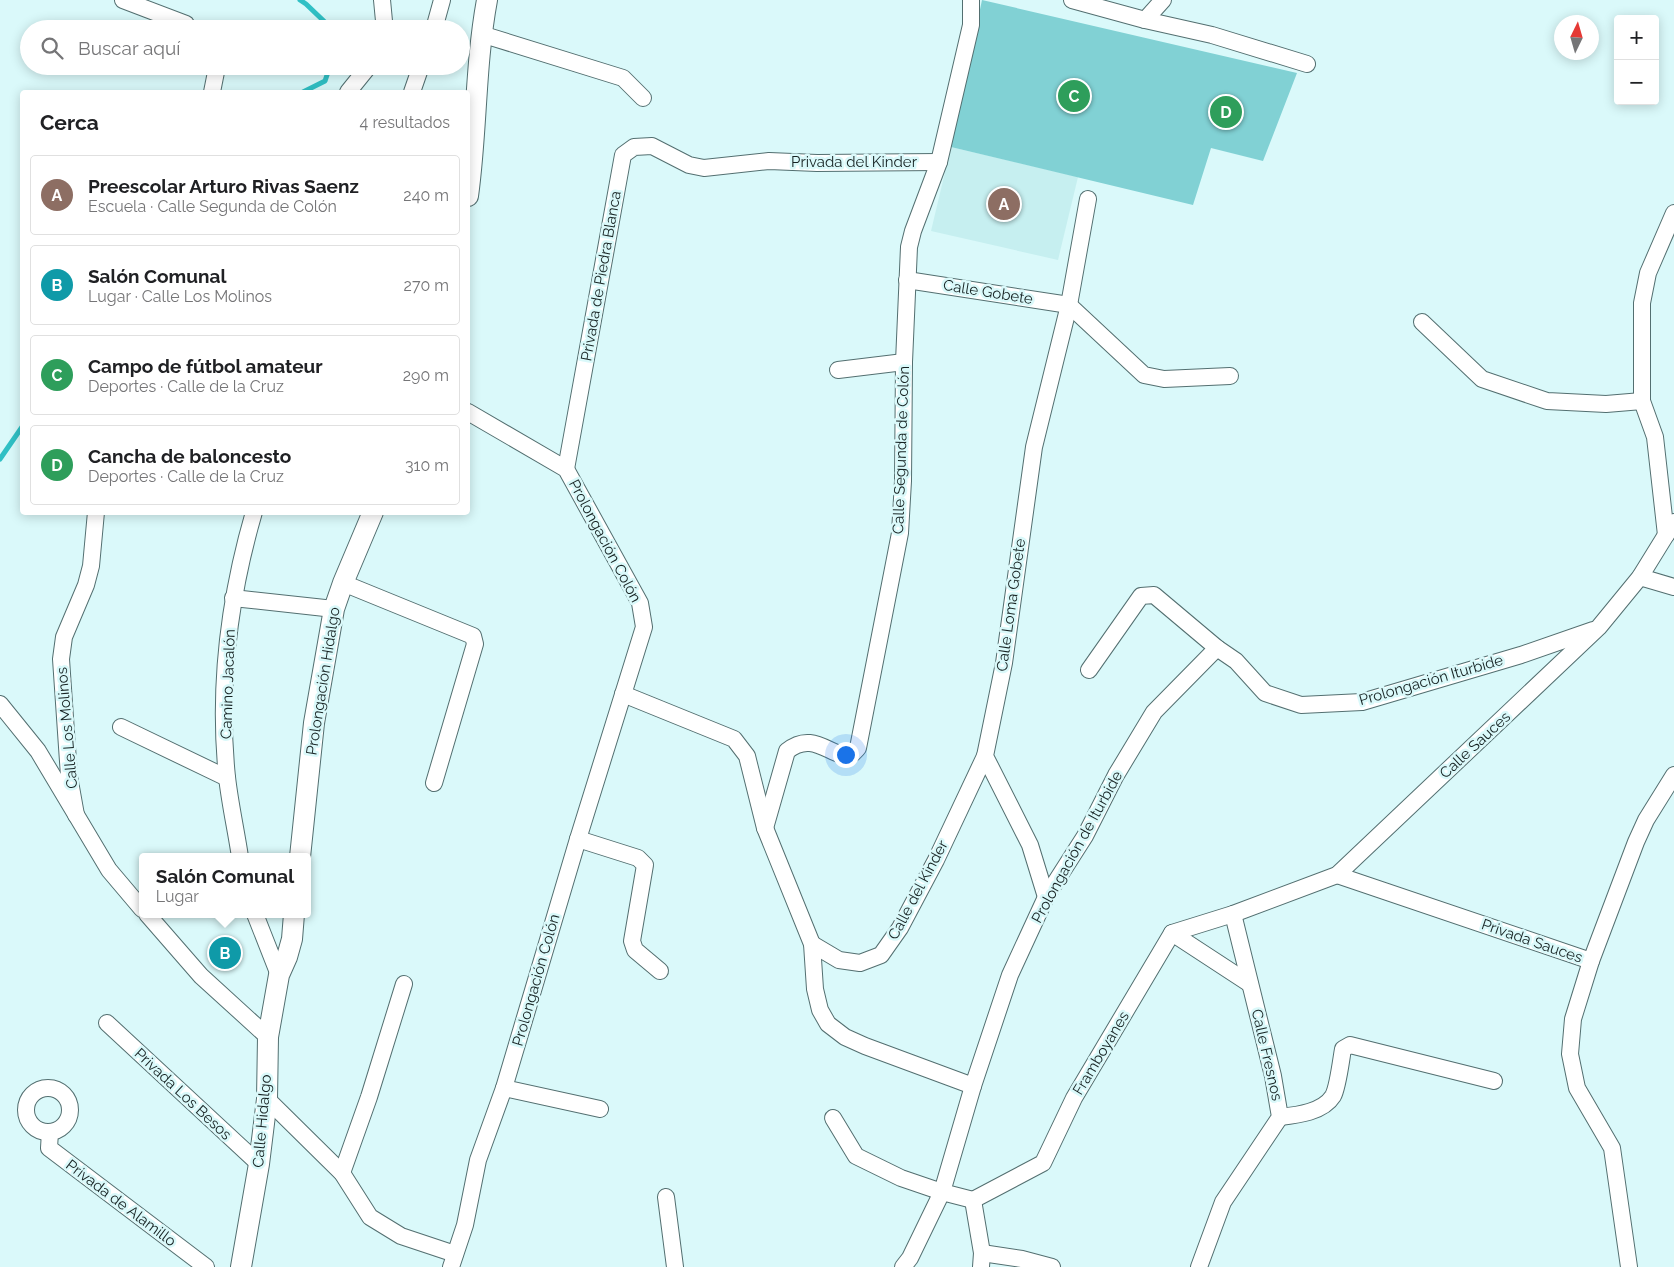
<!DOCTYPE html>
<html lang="es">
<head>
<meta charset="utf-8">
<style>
  :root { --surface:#fff; --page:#f2f2f2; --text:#202124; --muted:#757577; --line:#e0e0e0; --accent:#2c7678 }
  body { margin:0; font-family:Raleway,sans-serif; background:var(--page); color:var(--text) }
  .controls { position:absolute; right:15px; top:15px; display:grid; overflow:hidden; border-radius:5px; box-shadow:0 2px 12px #0003 }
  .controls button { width:45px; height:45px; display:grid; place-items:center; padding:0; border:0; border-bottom:1px solid var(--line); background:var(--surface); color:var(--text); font:25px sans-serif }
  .compass { position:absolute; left:1554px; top:15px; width:45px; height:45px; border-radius:50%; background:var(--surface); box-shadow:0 2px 12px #0003; rotate:5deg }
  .you { position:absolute; left:845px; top:754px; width:18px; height:18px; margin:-12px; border:4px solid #fff; border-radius:50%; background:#1a73e8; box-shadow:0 0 0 8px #1a73e833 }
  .badge { display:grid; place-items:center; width:32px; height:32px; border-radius:50%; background:var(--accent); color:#fff; font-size:16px; font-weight:700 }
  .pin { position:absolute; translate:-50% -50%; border:2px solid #fff; box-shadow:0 1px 5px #0006 }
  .popup { position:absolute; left:139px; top:853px; width:172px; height:65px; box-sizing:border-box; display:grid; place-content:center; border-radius:5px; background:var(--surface); filter:drop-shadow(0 1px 4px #0005); font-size:16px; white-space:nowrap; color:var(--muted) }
  .popup b { font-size:19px; color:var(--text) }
  .popup::after { content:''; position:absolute; left:50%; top:100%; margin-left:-10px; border:10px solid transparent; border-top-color:var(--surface) }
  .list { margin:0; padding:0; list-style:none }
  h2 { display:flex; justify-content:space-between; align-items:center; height:65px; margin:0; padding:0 20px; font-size:21px }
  h2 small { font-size:16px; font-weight:400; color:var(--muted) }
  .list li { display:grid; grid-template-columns:32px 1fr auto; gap:15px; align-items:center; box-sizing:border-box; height:80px; margin:0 10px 10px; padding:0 10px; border:1px solid var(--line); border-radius:5px }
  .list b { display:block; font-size:19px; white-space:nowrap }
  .list p { margin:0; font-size:16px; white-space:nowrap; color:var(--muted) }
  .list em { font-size:16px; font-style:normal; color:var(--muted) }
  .icon { flex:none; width:28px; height:28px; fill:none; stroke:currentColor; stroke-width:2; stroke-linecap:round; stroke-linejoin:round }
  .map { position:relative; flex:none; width:1674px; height:1267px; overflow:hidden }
  .search { position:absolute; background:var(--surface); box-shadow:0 2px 12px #0003; left:20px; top:20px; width:450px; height:55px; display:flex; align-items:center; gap:12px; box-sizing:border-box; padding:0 18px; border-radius:28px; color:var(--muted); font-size:19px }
  .panel { position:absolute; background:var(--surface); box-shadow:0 2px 12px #0003; left:20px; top:90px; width:450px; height:425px; border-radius:5px }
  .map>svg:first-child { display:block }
  .built { fill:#c6eff0 }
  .green { fill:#81d1d4 }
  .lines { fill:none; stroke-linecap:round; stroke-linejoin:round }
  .stream { stroke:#30c0c5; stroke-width:5 }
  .minor-casing { stroke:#536f70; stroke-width:18 }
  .tertiary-casing { stroke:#536f70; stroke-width:22 }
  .minor { stroke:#fff; stroke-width:16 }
  .tertiary { stroke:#fff; stroke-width:20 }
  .labels { text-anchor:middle; stroke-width:5; stroke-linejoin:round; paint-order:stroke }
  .street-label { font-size:15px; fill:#162222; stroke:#daf9fa }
</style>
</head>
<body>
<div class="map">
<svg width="1674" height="1267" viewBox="0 0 1674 1267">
  <rect width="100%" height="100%" fill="#daf9fa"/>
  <polygon class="built" points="951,147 1078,177 1058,260 931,231"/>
  <polygon class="green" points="982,0 1297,73 1263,161 1211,148 1193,205 951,147"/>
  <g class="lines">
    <g class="stream">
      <polyline points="300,0 306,4 329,26 330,29"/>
      <polyline points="303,92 325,81 330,66"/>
      <polyline points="0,459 22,427"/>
    </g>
    <defs>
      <g id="minor">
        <polyline points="123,0 186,24"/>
        <polyline points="1072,0 1145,20 1212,35 1307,64"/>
        <polyline points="1145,20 1163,0"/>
        <polyline points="381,29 384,21 382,0"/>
        <polyline points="434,29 442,0"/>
        <polyline points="481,34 623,78 643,98"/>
        <polyline points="212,92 216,72"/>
        <polyline points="348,92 369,66"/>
        <polyline points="412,92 421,66"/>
        <polyline points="907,280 1069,305"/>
        <polyline points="1069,305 1144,375 1164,379 1230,376"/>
        <polyline points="1422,322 1482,379 1547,401 1606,404 1642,401"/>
        <polyline points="838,370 904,362"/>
        <polyline points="566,469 623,155 634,147 652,146 689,165 704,168 769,161 817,163 939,162"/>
        <polyline points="1666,535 1655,437 1642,401 1642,303 1648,273 1674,213"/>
        <polyline points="1640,577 1674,587"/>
        <polyline points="343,583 473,636 475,644 434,783"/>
        <polyline points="233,598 334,609"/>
        <polyline points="1089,670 1141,596 1154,595 1217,648 1236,661 1265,693 1301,705 1362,702 1521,655 1593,630"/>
        <polyline points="623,694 734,739 747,756 765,828 812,944 815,989 820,1010 828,1024 845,1037 865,1046 973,1086"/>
        <polyline points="0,704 38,751 109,870 142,909"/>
        <polyline points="121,727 227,778"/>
        <polyline points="76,815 69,776 61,659 64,637 86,585 91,566 96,512"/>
        <path d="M765 828 787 751C815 728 834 762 852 754 854 753 856 750 858 748L900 533 903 481 904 362 909 247 913 231 939 162 971 25V0"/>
        <polyline points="578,839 638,858 645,865 632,941 635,950 660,971"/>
        <path d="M240 857C236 830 230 804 227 777 218 689 229 598 254 512"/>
        <polyline points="1337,875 1591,961 1636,842 1646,820 1674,775"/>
        <polyline points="1046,897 1030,845 985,756 1004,663 1034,447 1069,305 1088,199"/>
        <polyline points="147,914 201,976 268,1037"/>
        <polyline points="255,914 279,975"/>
        <polyline points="1172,933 1250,984"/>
        <polyline points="812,944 839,960 860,963 881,955 900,928 936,860 985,756"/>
        <polyline points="1591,961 1573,1019 1570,1054 1577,1088 1612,1148 1629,1267"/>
        <polyline points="107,1023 259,1164"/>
        <circle cx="48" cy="1110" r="22"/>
        <polyline points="504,1088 600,1109"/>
        <polyline points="267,1099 342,1173 370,1217 401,1236 455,1254"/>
        <path d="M1280 1117C1298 1115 1323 1112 1333 1096 1338 1087 1341 1060 1343 1049L1350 1045 1494 1081"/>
        <polyline points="833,1118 856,1156 901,1178 942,1192 973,1200"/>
        <polyline points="50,1132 49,1148 206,1267"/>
        <polyline points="342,1173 369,1097 404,984"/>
        <polyline points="666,1197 675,1267"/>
        <polyline points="973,1200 1043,1163 1074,1098 1172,933 1233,914 1337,875 1599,627 1640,577 1674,522"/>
        <polyline points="973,1200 982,1253 981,1267"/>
        <polyline points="982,1253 1022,1259 1052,1267"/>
        <polyline points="451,1267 465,1225 478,1160 504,1088 578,839 644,627 640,603 566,469 468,412"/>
        <polyline points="903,1267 910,1258 942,1192 973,1086 1010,975 1046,897 1085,836 1116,775 1154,712 1217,648"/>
        <polyline points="1199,1267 1223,1202 1280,1117 1273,1076 1233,914"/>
      </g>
      <g id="tertiary">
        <path d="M468 196C477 131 475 65 487 0"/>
        <polyline points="300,857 314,723 334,609 343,583 373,512"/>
        <polyline points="241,1267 259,1164 267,1099 268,1037 279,975 287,957 292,939 294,914"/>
      </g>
    </defs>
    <use href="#minor" class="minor-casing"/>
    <use href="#tertiary" class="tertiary-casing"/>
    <use href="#minor" class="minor"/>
    <use href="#tertiary" class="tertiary"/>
  </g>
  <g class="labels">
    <g class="street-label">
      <text x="854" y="167">Privada del Kinder</text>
      <text transform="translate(601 276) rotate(-80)" y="5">Privada de Piedra Blanca</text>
      <text transform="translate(988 292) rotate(9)" y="5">Calle Gobete</text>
      <text transform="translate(901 450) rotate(-88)" y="5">Calle Segunda de Colón</text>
      <text transform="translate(605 541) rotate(62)" y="5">Prolongación Colón</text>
      <text transform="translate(1011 605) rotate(-82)" y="5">Calle Loma Gobete</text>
      <text transform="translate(1431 680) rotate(-16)" y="5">Prolongación Iturbide</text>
      <text transform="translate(323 681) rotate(-81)" y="5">Prolongación Hidalgo</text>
      <text transform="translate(228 684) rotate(-88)" y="5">Camino Jacalón</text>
      <text transform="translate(67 728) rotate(-95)" y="5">Calle Los Molinos</text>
      <text transform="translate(1475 745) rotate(-43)" y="5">Calle Sauces</text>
      <text transform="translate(1077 847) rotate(-61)" y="5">Prolongación de Iturbide</text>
      <text transform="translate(918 890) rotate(-62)" y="5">Calle del Kinder</text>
      <text transform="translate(1532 941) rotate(19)" y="5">Privada Sauces</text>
      <text transform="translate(536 980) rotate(-74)" y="5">Prolongación Colón</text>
      <text transform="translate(1101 1053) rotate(-59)" y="5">Framboyanes</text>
      <text transform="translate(1267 1055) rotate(77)" y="5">Calle Fresnos</text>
      <text transform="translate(183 1094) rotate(43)" y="5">Privada Los Besos</text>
      <text transform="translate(262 1121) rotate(-85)" y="5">Calle Hidalgo</text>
      <text transform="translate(121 1203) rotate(37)" y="5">Privada de Alamillo</text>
    </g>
  </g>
</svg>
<div class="controls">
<button>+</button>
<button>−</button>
</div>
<svg class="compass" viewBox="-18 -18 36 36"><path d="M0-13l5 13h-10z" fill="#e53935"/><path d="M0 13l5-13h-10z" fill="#757577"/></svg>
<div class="you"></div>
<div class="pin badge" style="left:1004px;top:204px;background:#8d6e63">A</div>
<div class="pin badge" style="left:225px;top:953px;background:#0f9aa8">B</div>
<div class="popup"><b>Salón Comunal</b>Lugar</div>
<div class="pin badge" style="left:1074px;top:96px;background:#2e9e5b">C</div>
<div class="pin badge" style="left:1226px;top:112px;background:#2e9e5b">D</div>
<div class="search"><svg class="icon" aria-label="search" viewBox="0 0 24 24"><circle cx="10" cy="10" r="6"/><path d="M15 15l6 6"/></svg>Buscar aquí</div>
<section class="panel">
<h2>Cerca<small>4 resultados</small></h2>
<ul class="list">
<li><span class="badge" style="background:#8d6e63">A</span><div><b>Preescolar Arturo Rivas Saenz</b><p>Escuela · Calle Segunda de Colón</p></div><em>240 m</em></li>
<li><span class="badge" style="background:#0f9aa8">B</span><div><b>Salón Comunal</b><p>Lugar · Calle Los Molinos</p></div><em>270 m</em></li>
<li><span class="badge" style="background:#2e9e5b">C</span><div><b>Campo de fútbol amateur</b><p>Deportes · Calle de la Cruz</p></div><em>290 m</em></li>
<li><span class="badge" style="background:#2e9e5b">D</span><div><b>Cancha de baloncesto</b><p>Deportes · Calle de la Cruz</p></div><em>310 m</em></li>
</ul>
</section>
</div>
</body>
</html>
